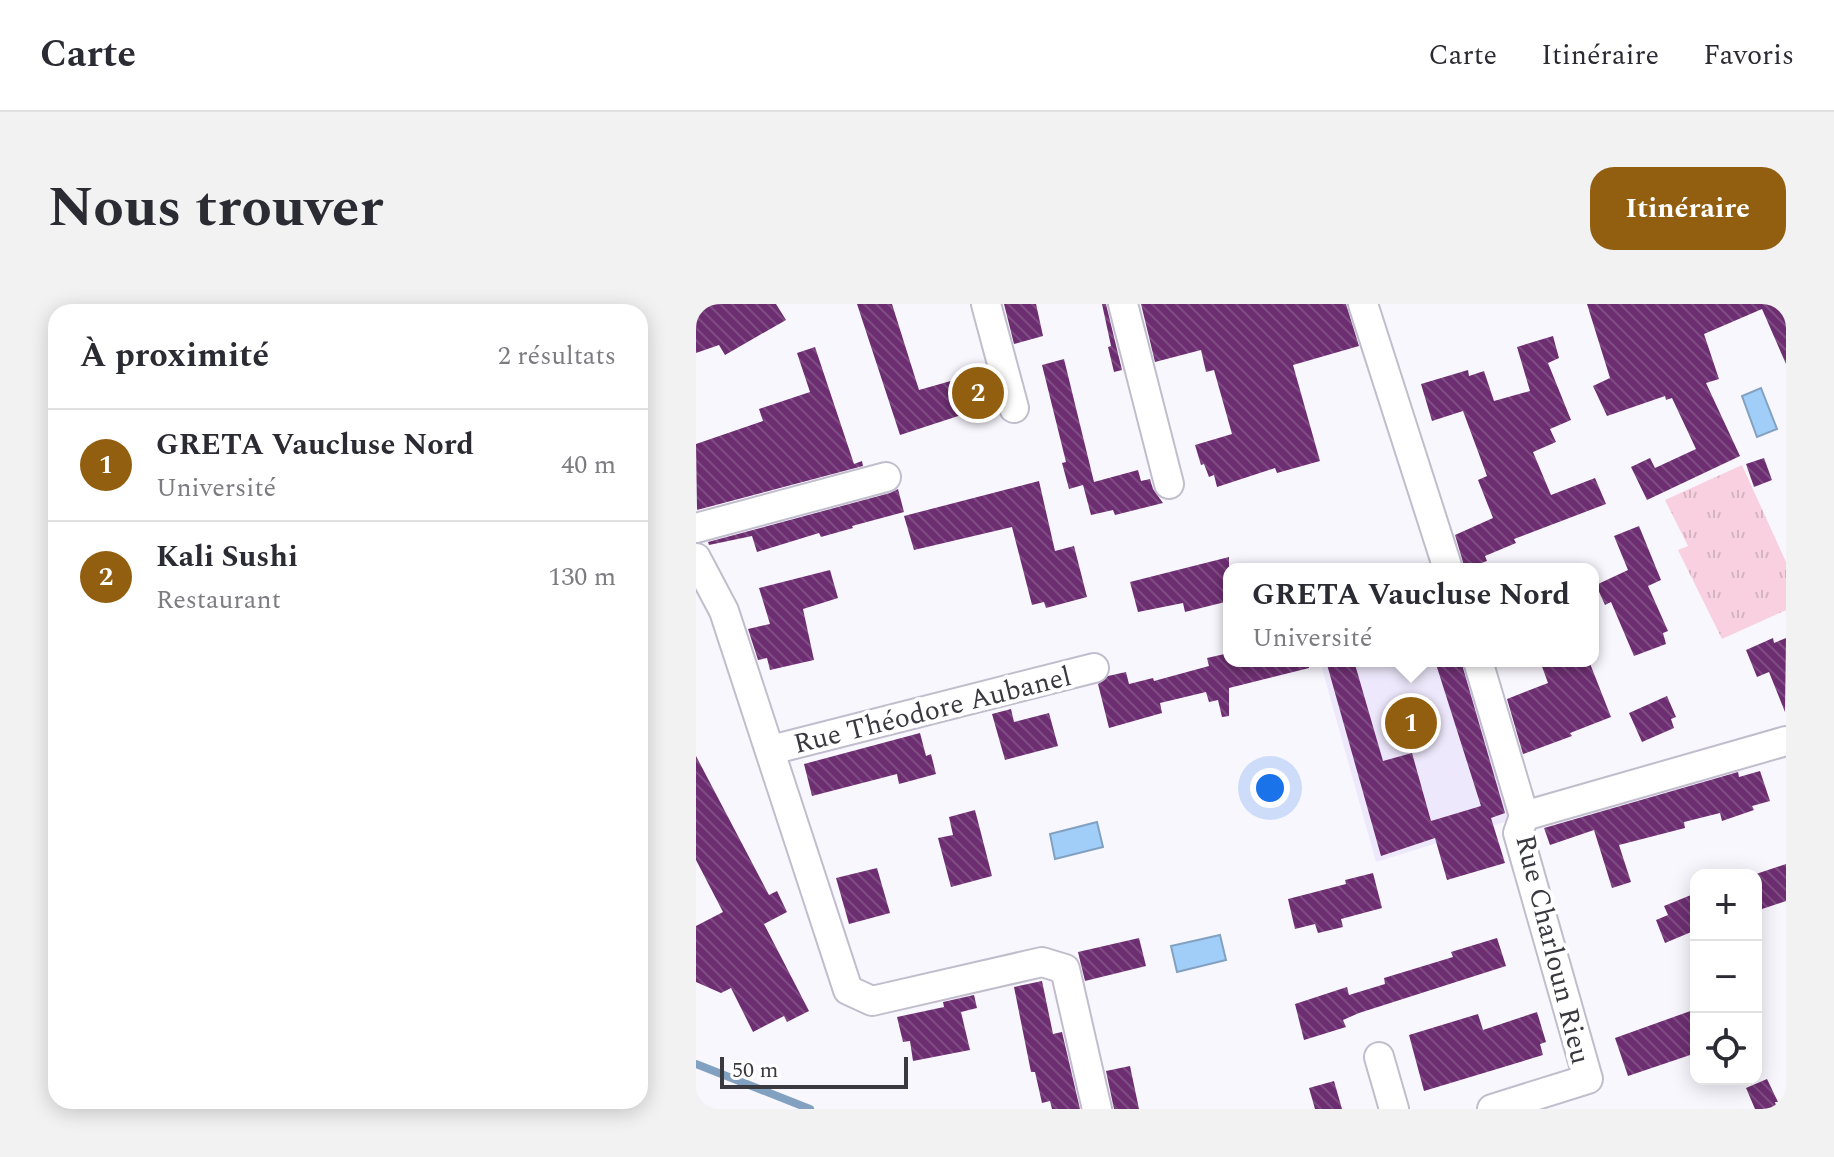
<!DOCTYPE html>
<html lang="fr">
<head>
<meta charset="utf-8">
<style>
  :root { --surface:#fff; --page:#f2f2f3; --text:#2b2b33; --muted:#7c7c81; --line:#e1e1e2; --accent:#925f10 }
  body { margin:0; font-family:Spectral,serif; background:var(--page); color:var(--text) }
  .controls { position:absolute; right:24px; bottom:24px; display:grid; overflow:hidden; border-radius:16px; box-shadow:0 4px 20px #0003 }
  .controls button { width:72px; height:72px; display:grid; place-items:center; padding:0; border:0; border-bottom:2px solid var(--line); background:var(--surface); color:var(--text); font:40px sans-serif }
  .scale { position:absolute; left:24px; bottom:20px; width:188px; box-sizing:border-box; padding-left:8px; border:4px solid #3b3940; border-top:0; font-size:22px; line-height:28px; white-space:nowrap; color:#3b3940; -webkit-text-stroke:6px #fff; paint-order:stroke }
  .you { position:absolute; left:574px; top:484px; width:28px; height:28px; margin:-20px; border:6px solid #fff; border-radius:50%; background:#1a73e8; box-shadow:0 0 0 12px #1a73e833 }
  .badge { display:grid; place-items:center; width:52px; height:52px; border-radius:50%; background:var(--accent); color:#fff; font-size:26px; font-weight:700 }
  .pin { position:absolute; translate:-50% -50%; border:4px solid #fff; box-shadow:0 2px 8px #0006 }
  .popup { position:absolute; left:527px; top:259px; width:376px; height:104px; box-sizing:border-box; display:grid; place-content:center; border-radius:16px; background:var(--surface); filter:drop-shadow(0 2px 6px #0005); font-size:26px; white-space:nowrap; color:var(--muted) }
  .popup b { font-size:30px; color:var(--text) }
  .popup::after { content:''; position:absolute; left:50%; top:100%; margin-left:-16px; border:16px solid transparent; border-top-color:var(--surface) }
  .list { margin:0; padding:0; list-style:none }
  h2 { display:flex; justify-content:space-between; align-items:center; height:104px; margin:0; padding:0 32px; font-size:34px }
  h2 small { font-size:26px; font-weight:400; color:var(--muted) }
  .list li { display:grid; grid-template-columns:52px 1fr auto; gap:24px; align-items:center; box-sizing:border-box; height:112px; padding:0 32px; border-top:2px solid var(--line) }
  .list b { display:block; font-size:30px; white-space:nowrap }
  .list p { margin:0; font-size:26px; white-space:nowrap; color:var(--muted) }
  .list em { font-size:26px; font-style:normal; color:var(--muted) }
  .icon { flex:none; width:44px; height:44px; fill:none; stroke:currentColor; stroke-width:2; stroke-linecap:round; stroke-linejoin:round }
  .map { position:relative; flex:none; width:1090px; height:805px; overflow:hidden; border-radius:24px }
  header { display:flex; align-items:center; gap:48px; box-sizing:border-box; height:112px; padding:0 40px; background:var(--surface); border-bottom:2px solid var(--line) }
  header strong { font-size:38px }
  nav { display:flex; gap:44px; margin-inline-start:auto; font-size:28px }
  .intro { display:flex; align-items:center; justify-content:space-between; box-sizing:border-box; height:192px; padding:0 48px }
  h1 { margin:0; font-size:56px }
  .button { padding:20px 36px; border-radius:24px; background:var(--accent); color:#fff; font-size:28px; font-weight:700 }
  main { display:flex; gap:48px; padding:0 48px }
  aside { flex:1; background:var(--surface); border-radius:24px; box-shadow:0 4px 20px #0003 }
  .map>svg:first-child { display:block }
  .built { fill:#eee8fc }
  .grass { fill:url(#grass-tufts) }
  .water { fill:#a0cef8; stroke:#82a1c1; stroke-width:2 }
  .lines { fill:none; stroke-linecap:round; stroke-linejoin:round }
  .stream { stroke:#82a1c1; stroke-width:8 }
  .building { fill:url(#building-back-hatch) }
  .street-casing { stroke:#c1bdcd; stroke-width:32 }
  .street { stroke:#fff; stroke-width:28 }
  .labels { text-anchor:middle; stroke-width:8; stroke-linejoin:round; paint-order:stroke }
  .street-label { font-size:28px; fill:#3b3940; stroke:#fff }
</style>
</head>
<body>
<header>
<strong>Carte</strong>
<nav><a>Carte</a><a>Itinéraire</a><a>Favoris</a></nav>
</header>
<div class="intro"><h1>Nous trouver</h1><a class="button">Itinéraire</a></div>
<main>
<aside>
<h2>À proximité<small>2 résultats</small></h2>
<ul class="list">
<li><span class="badge">1</span><div><b>GRETA Vaucluse Nord</b><p>Université</p></div><em>40 m</em></li>
<li><span class="badge">2</span><div><b>Kali Sushi</b><p>Restaurant</p></div><em>130 m</em></li>
</ul>
</aside>
<div class="map">
<svg width="1090" height="805" viewBox="0 0 1090 805">
  <defs>
    <pattern id="grass-tufts" width="24" height="20" patternUnits="userSpaceOnUse" patternTransform="scale(2)"><rect width="24" height="20" fill="#f8d0e0"/><path d="M3 7l-1-3M5 7V3M7 7l1-3M15 17l-1-3M17 17v-4M19 17l1-3" fill="none" stroke="#d6b3c1"/></pattern>
    <pattern id="building-back-hatch" width="6" height="6" patternUnits="userSpaceOnUse" patternTransform="scale(2)"><rect width="6" height="6" fill="#6d2e71"/><path d="M-1 5l2 2M0 0l6 6M5-1l2 2" fill="none" stroke="#7e4c82"/></pattern>
  </defs>
  <rect width="100%" height="100%" fill="#f9f7fe"/>
  <polygon class="built" points="624,357 768,357 822,514 680,558"/>
  <polygon class="grass" points="1046,161 1090,258 1090,306 1026,335 982,246 992,242 969,196"/>
  <g class="water">
    <polygon points="1065,84 1081,125 1061,133 1046,92"/>
    <polygon points="401,518 407,543 359,555 354,530"/>
    <polygon points="524,631 530,656 481,668 475,642"/>
  </g>
  <g class="lines">
    <polyline class="stream" points="0,760 114,805"/>
  </g>
  <g class="building">
    <polygon points="0,0 80,0 90,16 29,51 23,41 0,49"/>
    <polygon points="161,0 196,0 223,86 290,67 299,100 204,131"/>
    <polygon points="308,0 340,0 347,32 318,40"/>
    <polygon points="406,0 410,0 426,66 418,68 412,43 415,42"/>
    <polygon points="445,0 650,0 663,42 597,61 624,157 581,169 579,164 521,183 518,171 513,173 508,160 505,161 499,141 536,130 518,66 510,68 505,46 459,58"/>
    <polygon points="891,0 1090,0 1090,60 1066,5 1008,30 1023,75 1010,79 1044,152 951,196 935,163 954,154 959,164 1000,145 976,94 970,96 969,92 911,112 897,82 914,74"/>
    <polygon points="857,32 863,54 852,59 875,116 854,125 860,138 837,148 855,191 899,174 910,200 818,235 820,239 789,252 791,257 769,265 759,231 797,214 782,176 791,172 767,107 736,117 725,80 772,66 773,72 788,67 798,97 834,87 821,43"/>
    <polygon points="119,43 158,160 166,157 167,162 1,206 0,140 67,117 63,105 114,88 101,49"/>
    <polygon points="368,55 398,178 442,166 445,177 454,175 457,185 467,199 419,211 417,206 395,211 387,181 373,185 366,159 370,158 346,61"/>
    <polygon points="1068,154 1076,176 1058,183 1050,160"/>
    <polygon points="343,177 359,247 378,242 391,293 350,304 348,298 336,301 316,223 218,246 208,212"/>
    <polygon points="202,185 208,208 156,222 157,224 125,233 123,229 61,248 56,232 13,241 12,238 194,189"/>
    <polygon points="943,222 965,276 952,282 972,327 967,329 970,340 938,352 915,298 909,301 900,281 932,266 918,232"/>
    <polygon points="533,253 533,297 489,308 487,299 442,308 434,278"/>
    <polygon points="134,266 142,294 107,305 118,356 74,366 71,354 62,356 52,325 74,320 63,284"/>
    <polygon points="1077,334 1078,339 1090,334 1089,408 1073,368 1061,373 1050,346"/>
    <polygon points="533,349 533,357 612,357 613,364 533,384 533,412 526,413 522,396 513,398 510,388 464,399 466,409 413,424 402,380 412,372 430,368 433,380 457,374 458,377 513,362 511,354"/>
    <polygon points="630,357 658,357 687,457 716,449 735,517 785,502 739,357 765,357 809,509 795,514 809,559 751,576 739,534 685,552"/>
    <polygon points="844,357 893,357 915,413 874,429 876,432 827,450 811,395 852,379"/>
    <polygon points="971,392 980,413 975,415 978,424 946,438 933,409"/>
    <polygon points="315,405 318,418 353,409 362,442 309,456 296,410"/>
    <polygon points="224,429 230,452 235,450 240,470 203,480 201,470 116,492 108,460"/>
    <polygon points="0,452 73,591 81,587 91,608 68,620 113,707 91,718 88,712 57,728 35,684 25,689 0,678 0,622 27,608 0,556"/>
    <polygon points="1064,467 1074,497 1056,502 1058,506 1026,517 1024,509 988,518 989,524 923,541 935,578 916,584 898,526 854,541 848,524 1042,468 1043,473"/>
    <polygon points="279,506 296,572 255,583 242,534 257,531 253,513"/>
    <polygon points="1090,560 1090,597 1060,607 1060,570"/>
    <polygon points="181,564 194,609 153,620 140,574"/>
    <polygon points="677,569 686,604 645,615 647,623 622,629 619,620 599,625 592,595 650,580 649,576"/>
    <polygon points="1000,589 1000,626 969,639 960,616 972,611 968,602"/>
    <polygon points="443,634 450,662 389,677 382,648"/>
    <polygon points="801,634 810,662 663,709 647,716 650,723 608,736 599,700 651,683 653,691 689,680 688,674 757,653 755,648"/>
    <polygon points="346,677 357,730 366,728 384,805 356,805 354,797 346,799 339,768 335,768 318,683"/>
    <polygon points="278,691 281,704 265,708 274,746 217,757 214,737 207,738 201,713 248,703 247,698"/>
    <polygon points="1000,705 1000,749 932,772 919,734"/>
    <polygon points="841,708 850,738 844,740 847,751 728,787 713,731 782,710 787,726"/>
    <polygon points="434,762 443,805 418,805 410,767"/>
    <polygon points="1071,775 1082,798 1079,798 1081,805 1059,805 1050,784"/>
    <polygon points="638,777 646,805 619,805 613,784"/>
  </g>
  <g class="lines">
    <defs>
      <g id="street">
        <polyline points="290,0 318,104"/>
        <polyline points="427,0 473,180"/>
        <polyline points="667,0 752,265"/>
        <polyline points="0,224 190,173"/>
        <polyline points="0,254 28,307 152,686 176,697 346,658 369,665 401,805"/>
        <polyline points="782,357 828,512"/>
        <polyline points="75,446 398,364"/>
        <polyline points="828,512 1090,437"/>
        <polyline points="683,753 698,805"/>
        <polyline points="796,805 892,775 822,529 828,512"/>
      </g>
    </defs>
    <use href="#street" class="street-casing"/>
    <use href="#street" class="street"/>
  </g>
  <g class="labels">
    <g class="street-label">
      <text transform="translate(236 405) rotate(-14)" y="10">Rue Théodore Aubanel</text>
      <text transform="translate(858 645) rotate(76)" y="10">Rue Charloun Rieu</text>
    </g>
  </g>
</svg>
<div class="controls">
<button>+</button>
<button>−</button>
<button><svg class="icon" aria-label="locate" viewBox="0 0 24 24"><circle cx="12" cy="12" r="6"/><path d="M12 2v4M12 18v4M2 12h4M18 12h4"/></svg></button>
</div>
<div class="scale">50 m</div>
<div class="you"></div>
<div class="pin badge" style="left:715px;top:419px">1</div>
<div class="popup"><b>GRETA Vaucluse Nord</b>Université</div>
<div class="pin badge" style="left:282px;top:89px">2</div>
</div>
</main>
</body>
</html>
